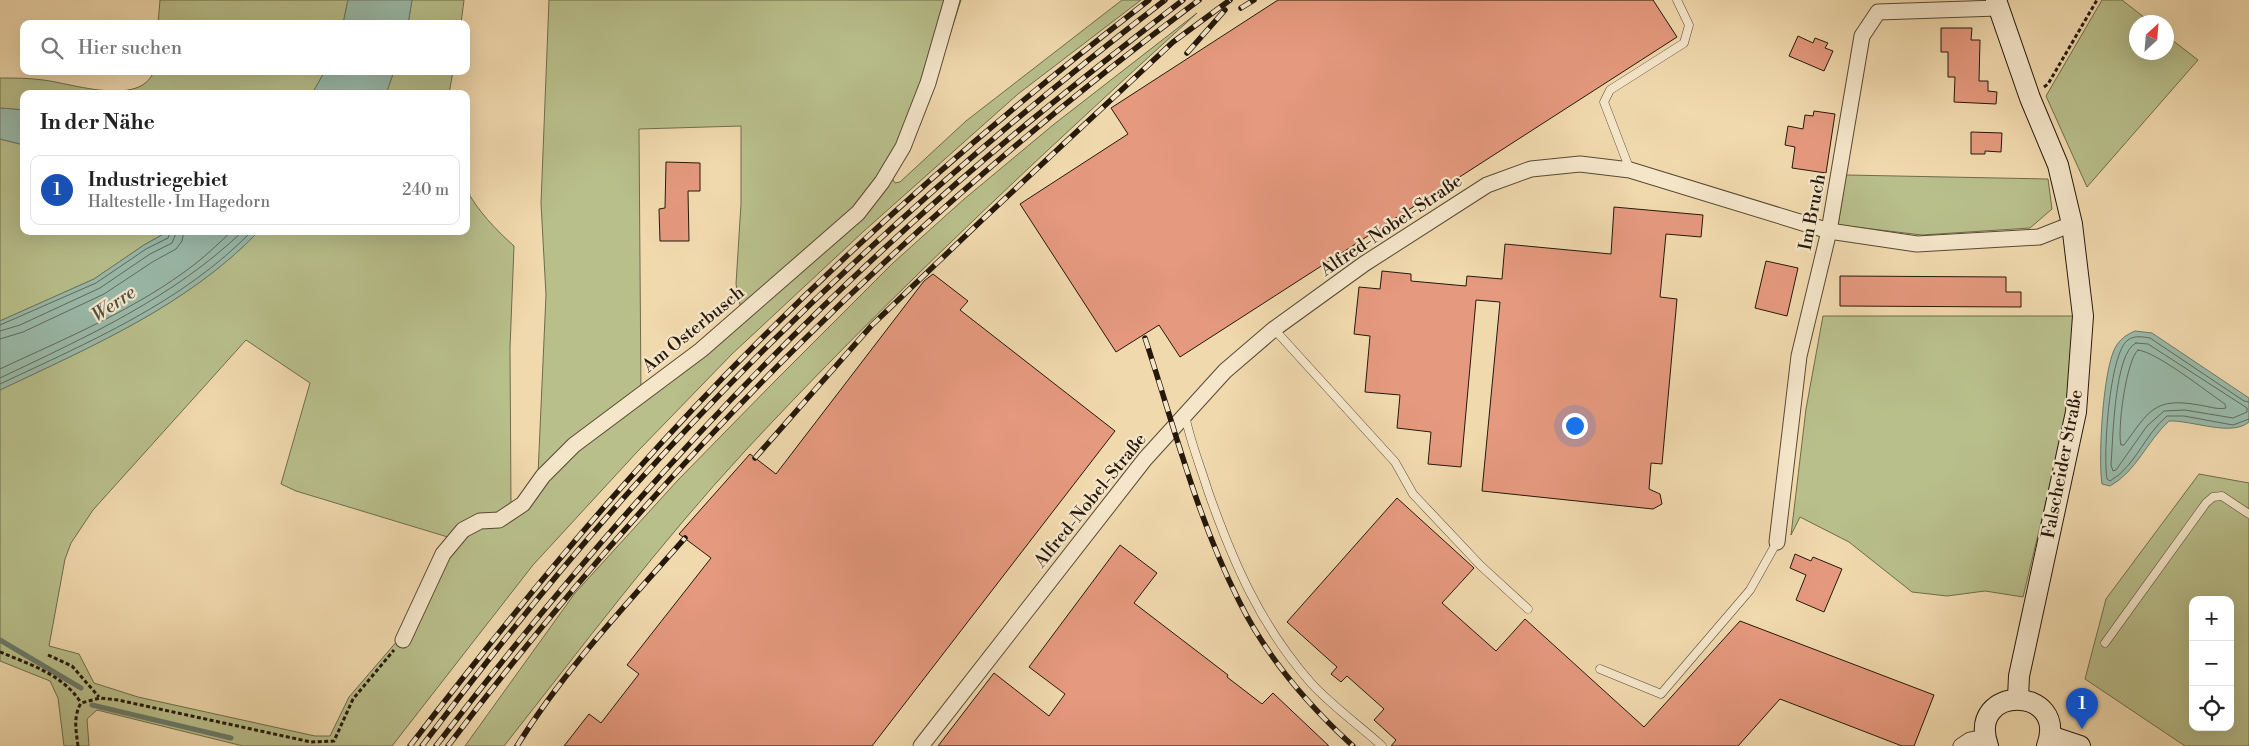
<!DOCTYPE html>
<html lang="de">
<head>
<meta charset="utf-8">
<style>
  :root { --surface:#fff; --page:#f6f6f6; --text:#222; --muted:#767676; --line:#e0e0e0; --accent:#8f2418 }
  body { margin:0; font-family:"Libre Bodoni",serif; background:var(--page); color:var(--text) }
  .controls { position:absolute; right:15px; bottom:15px; display:grid; overflow:hidden; border-radius:10px; box-shadow:0 5px 20px #0002 }
  .controls button { width:45px; height:45px; display:grid; place-items:center; padding:0; border:0; border-bottom:1px solid var(--line); background:var(--surface); color:var(--text); font:25px sans-serif }
  .compass { position:absolute; left:2129px; top:15px; width:45px; height:45px; border-radius:50%; background:var(--surface); box-shadow:0 5px 20px #0002; rotate:26deg }
  .you { position:absolute; left:1574px; top:425px; width:18px; height:18px; margin:-12px; border:4px solid #fff; border-radius:50%; background:#1a73e8; box-shadow:0 0 0 8px #1a73e833 }
  .badge { display:grid; place-items:center; width:32px; height:32px; border-radius:50%; background:var(--accent); color:#fff; font-size:16px; font-weight:700 }
  .pin { position:absolute; translate:-50% -41px; filter:drop-shadow(0 1px 2px #0008) }
  .pin::after { content:''; position:absolute; top:26px; width:18px; height:15px; background:inherit; clip-path:polygon(0 0,100% 0,50% 100%) }
  .list { margin:0; padding:0; list-style:none }
  h2 { display:flex; justify-content:space-between; align-items:center; height:65px; margin:0; padding:0 20px; font-size:21px }
  h2 small { font-size:16px; font-weight:400; color:var(--muted) }
  .list li { display:grid; grid-template-columns:32px 1fr auto; gap:15px; align-items:center; box-sizing:border-box; height:70px; margin:0 10px 10px; padding:0 10px; border:1px solid var(--line); border-radius:10px }
  .list b { display:block; font-size:19px; white-space:nowrap }
  .list p { margin:0; font-size:16px; white-space:nowrap; color:var(--muted) }
  .list em { font-size:16px; font-style:normal; color:var(--muted) }
  .icon { flex:none; width:28px; height:28px; fill:none; stroke:currentColor; stroke-width:2; stroke-linecap:round; stroke-linejoin:round }
  .map { position:relative; flex:none; width:2249px; height:746px; overflow:hidden }
  .search { position:absolute; background:var(--surface); box-shadow:0 5px 20px #0002; left:20px; top:20px; width:450px; height:55px; display:flex; align-items:center; gap:12px; box-sizing:border-box; padding:0 18px; border-radius:10px; color:var(--muted); font-size:19px }
  .panel { position:absolute; background:var(--surface); box-shadow:0 5px 20px #0002; left:20px; top:90px; width:450px; height:145px; border-radius:10px }
  .map>svg:first-child { display:block }
  .green { fill:#b8bf8b; stroke:#6e6c4b; fill-rule:evenodd }
  .water { fill:#9abaaa; stroke:#6b7a6a }
  .lines { fill:none; stroke-linecap:round; stroke-linejoin:round }
  .shore { stroke:#606a5a; stroke-width:1 }
  .stream { stroke:#6b7a6a; stroke-width:5 }
  .building { fill:#e5997e; stroke:#25190b }
  .lane-casing { stroke:#584934; stroke-width:9 }
  .street-casing { stroke:#584934; stroke-width:17 }
  .secondary-casing { stroke:#25190b; stroke-width:22 }
  .path { stroke:#25190b; stroke-width:3; stroke-dasharray:4 2.5; stroke-linecap:butt }
  .lane { stroke:#f5e6ca; stroke-width:8 }
  .street { stroke:#f5e6ca; stroke-width:15 }
  .secondary { stroke:#f5e6ca; stroke-width:20 }
  .rail-casing { stroke:#25190b; stroke-width:5.5 }
  .rail { stroke:#f5e6ca; stroke-width:4; stroke-dasharray:11; stroke-linecap:butt }
  .labels { text-anchor:middle; stroke-width:4.5; stroke-linejoin:round; paint-order:stroke }
  .street-label { font-size:18px; fill:#25190b; stroke:#f5e6ca }
  .water-label { font-size:19px; font-style:italic; fill:#4e5143; stroke:#f5e6ca }
</style>
</head>
<body>
<div class="map">
<svg width="2249" height="746" viewBox="0 0 2249 746">
  <rect width="100%" height="100%" fill="#f0d9ad"/>
  <filter id="stains"><feTurbulence type="fractalNoise" baseFrequency=".004" numOctaves="4"/><feColorMatrix values="0 0 0 0 .2 0 0 0 0 .09 0 0 0 0 .02 0 0 0 .5 -.17"/></filter>
  <radialGradient id="worn" r=".72"><stop offset=".6" stop-color="#630" stop-opacity="0"/><stop offset="1" stop-color="#630" stop-opacity=".3"/></radialGradient>
  <g class="green">
    <polygon points="160,0 348,0 343,24 158,24"/>
    <polygon points="412,0 464,0 461,24 408,24"/>
    <path d="M549 0H961L925 112 892 178 895 183 900 182 966 121 1122 0H1141L1018 94 864 231 732 354 637 452 533 565 392 746H243L97 710 87 719 89 746H64L58 698 50 681 0 661V390C92 346 187 306 259 231H466V189C478 211 495 229 514 246L510 348 511 506 538 474 546 295 541 203ZM741 126V204L736 284 743 320 641 398 639 129ZM246 340 310 383 281 484 296 491 451 538 398 640 349 697 330 736H315L138 697 94 683 79 654 49 646 65 559 71 543 93 510Z"/>
    <polygon points="2102,0 2122,0 2150,22 2136,22 2136,52 2166,52 2167,36 2198,60 2087,187 2046,96"/>
    <path d="M1197 13C1042 154 888 297 745 451 659 544 583 646 504 746H465L575 593 678 480 773 383 893 263 963 200 1053 125Z"/>
    <path d="M154 71H325L312 94H24V110L0 108V78C14 78 29 78 43 80 71 83 140 108 154 71Z"/>
    <polygon points="394,71 453,71 449,94 386,94"/>
    <polygon points="0,139 24,145 24,231 169,231 144,245 94,279 0,321"/>
    <polygon points="1846,175 2048,179 2052,209 2030,228 1922,235 1838,225"/>
    <polygon points="1823,316 2075,316 2068,411 2023,597 1985,591 1947,596 1912,592 1849,542 1800,517 1791,535 1806,409"/>
    <path d="M2199 474 2249 483V746H2185L2085 679 2106 599ZM2193 600H2230V727H2193Z"/>
  </g>
  <g class="water">
    <polygon points="348,0 412,0 408,24 343,24"/>
    <polygon points="325,71 394,71 386,94 312,94"/>
    <polygon points="0,108 24,110 24,145 0,139"/>
    <path d="M169 231H259C187 306 92 346 0 390V321L94 279 144 245Z"/>
    <path d="M2135 331 2152 333 2249 398V422C2231 437 2192 420 2169 421 2147 441 2136 472 2110 486L2102 484C2098 457 2103 371 2115 348 2120 339 2126 335 2135 331Z"/>
  </g>
  <g class="lines">
    <g class="shore">
      <polyline points="0,325 96,283 146,249 168,238 171,231"/>
      <polyline points="0,331 20,325 100,288 150,254 172,243 177,231"/>
      <polyline points="0,339 23,332 104,294 154,261 176,249 182,241 184,231"/>
      <path d="M2136 343 2148 344 2247 408V412L2233 418 2185 410 2164 411 2147 426 2116 470 2113 471 2111 465C2113 441 2114 352 2136 343Z"/>
      <path d="M2138 350C2157 352 2207 392 2225 404L2226 408C2218 410 2207 406 2199 405 2154 397 2149 411 2124 445H2121C2117 431 2126 360 2138 350Z"/>
      <path d="M0 369C66 338 137 309 195 264 208 254 220 242 232 231"/>
      <path d="M0 378C86 337 173 298 243 231"/>
      <path d="M0 384C89 342 182 303 252 231"/>
      <path d="M2249 402 2244 401 2150 338C2143 337 2135 335 2128 340 2109 353 2103 456 2107 479L2110 481C2135 467 2145 434 2167 416H2184L2233 425 2249 419"/>
    </g>
    <g class="stream">
      <polyline points="0,640 81,688"/>
      <polyline points="92,705 231,738"/>
    </g>
  </g>
  <g class="building">
    <polygon points="1278,0 1653,0 1677,37 1180,357 1159,325 1116,352 1020,204 1128,134 1111,108"/>
    <polygon points="1941,28 1972,28 1971,40 1980,40 1979,81 1988,81 1988,91 1997,92 1996,104 1954,102 1955,77 1948,77 1948,52 1941,52"/>
    <polygon points="1798,36 1813,43 1815,38 1828,43 1825,48 1833,51 1824,71 1789,56"/>
    <polygon points="1814,111 1835,114 1826,173 1792,168 1795,147 1785,145 1788,126 1803,129 1805,115 1813,116"/>
    <polygon points="1971,132 2002,133 2001,152 1985,151 1985,154 1971,154"/>
    <polygon points="666,162 700,163 700,191 688,191 689,241 660,241 659,209 665,208"/>
    <polygon points="1614,207 1703,215 1701,237 1666,234 1660,297 1677,299 1662,464 1651,463 1649,489 1660,494 1662,504 1653,509 1482,491 1500,302 1476,300 1461,467 1428,464 1431,432 1397,428 1400,395 1365,392 1370,336 1354,334 1359,287 1380,289 1382,271 1411,274 1411,281 1466,286 1467,276 1502,279 1505,244 1611,254"/>
    <polygon points="1766,261 1798,268 1787,316 1755,308"/>
    <polygon points="933,274 968,301 960,310 1115,431 872,746 564,746 589,714 601,723 639,674 627,665 711,558 679,534 750,454 776,474 924,281"/>
    <polygon points="1840,276 2006,277 2006,292 2021,292 2021,307 1840,306"/>
    <polygon points="1397,498 1474,568 1442,603 1496,651 1525,619 1644,727 1740,621 1934,695 1914,746 1902,746 1780,699 1738,746 1391,746 1396,740 1374,720 1384,709 1347,676 1341,682 1331,674 1337,667 1287,622"/>
    <polygon points="1120,545 1157,573 1134,603 1228,675 1227,677 1262,704 1273,693 1329,746 938,746 994,673 1049,716 1065,694 1029,667"/>
    <polygon points="1795,554 1811,561 1813,557 1842,569 1824,612 1796,600 1806,575 1790,568"/>
  </g>
  <g class="lines">
    <defs>
      <g id="lane">
        <polyline points="1630,170 1604,102 1610,90 1684,43 1689,25 1677,0"/>
        <polyline points="1274,329 1395,462 1413,494 1481,566 1528,609"/>
        <path d="M1185 415C1190 441 1200 465 1208 491 1233 562 1260 625 1311 683 1332 706 1359 725 1382 746"/>
        <polyline points="2105,643 2206,503 2213,497 2222,496 2249,514"/>
        <polyline points="1600,669 1661,694 1750,590 1777,542"/>
      </g>
      <g id="street">
        <polyline points="1777,542 1799,356 1829,231 1862,36 1878,12 1998,8"/>
        <polyline points="403,640 443,554 463,530 480,521 499,520 523,504 543,476 574,445 701,350 858,213 882,182 903,147 928,83 952,0"/>
        <polyline points="921,746 1145,459 1225,371 1274,329 1364,264 1487,185 1531,169 1580,164 1630,170 1829,231 1917,244 2039,237 2072,224"/>
        <polyline points="1961,746 1970,740 1985,737"/>
      </g>
      <g id="secondary">
        <polyline points="1996,0 2030,98 2058,165 2072,224 2083,316 2076,412 2019,676 2018,698"/>
        <polyline points="2050,736 2080,746"/>
        <path d="M1988 746C1966 684 2069 685 2047 746"/>
      </g>
    </defs>
    <use href="#lane" class="lane-casing"/>
    <use href="#street" class="street-casing"/>
    <use href="#secondary" class="secondary-casing"/>
    <g class="path">
      <polyline points="2044,87 2048,84 2097,0"/>
      <path d="M0 652C29 664 64 675 81 703"/>
      <polyline points="48,655 72,666 99,697"/>
      <path d="M78 746C76 730 73 717 81 703L100 698 118 700 311 742 334 741 353 699 394 650"/>
    </g>
    <use href="#lane" class="lane"/>
    <use href="#street" class="street"/>
    <use href="#secondary" class="secondary"/>
    <defs>
      <g id="rail">
        <polyline points="1241,8 1254,0"/>
        <polyline points="1187,53 1225,10"/>
        <path d="M1145 338C1174 426 1197 518 1239 601 1266 656 1308 705 1353 746"/>
        <polyline points="755,458 872,325 982,220 1173,42 1230,0"/>
        <path d="M410 746C480 655 551 566 628 480 785 303 962 144 1149 0"/>
        <path d="M422 746C490 656 561 567 637 483 797 306 975 146 1165 0"/>
        <path d="M436 746C576 563 730 389 900 234 990 151 1086 75 1183 0"/>
        <path d="M448 746C662 464 915 211 1199 0"/>
        <path d="M517 746C564 670 626 605 685 538"/>
      </g>
    </defs>
    <use href="#rail" class="rail-casing"/>
    <use href="#rail" class="rail"/>
  </g>
  <g class="labels">
    <g class="street-label">
      <text transform="translate(1812 212) rotate(-79)" y="6">Im Bruch</text>
      <text transform="translate(1391 225) rotate(-34)" y="6">Alfred-Nobel-Straße</text>
      <text transform="translate(693 329) rotate(-39)" y="6">Am Osterbusch</text>
      <text transform="translate(2062 464) rotate(-79)" y="6">Falscheider Straße</text>
      <text transform="translate(1090 500) rotate(-51)" y="6">Alfred-Nobel-Straße</text>
    </g>
    <g class="water-label">
      <text transform="translate(113 303) rotate(-34)" y="7">Werre</text>
    </g>
  </g>
  <rect width="100%" height="100%" filter="url(#stains)"/>
  <rect width="100%" height="100%" fill="url(#worn)"/>
</svg>
<div class="controls">
<button>+</button>
<button>−</button>
<button><svg class="icon" aria-label="locate" viewBox="0 0 24 24"><circle cx="12" cy="12" r="6"/><path d="M12 2v4M12 18v4M2 12h4M18 12h4"/></svg></button>
</div>
<svg class="compass" viewBox="-18 -18 36 36"><path d="M0-13l5 13h-10z" fill="#e53935"/><path d="M0 13l5-13h-10z" fill="#767676"/></svg>
<div class="you"></div>
<div class="pin badge" style="left:2082px;top:729px;background:#1a4fb4">1</div>
<div class="search"><svg class="icon" aria-label="search" viewBox="0 0 24 24"><circle cx="10" cy="10" r="6"/><path d="M15 15l6 6"/></svg>Hier suchen</div>
<section class="panel">
<h2>In der Nähe<small></small></h2>
<ul class="list">
<li><span class="badge" style="background:#1a4fb4">1</span><div><b>Industriegebiet</b><p>Haltestelle · Im Hagedorn</p></div><em>240 m</em></li>
</ul>
</section>
</div>
</body>
</html>
